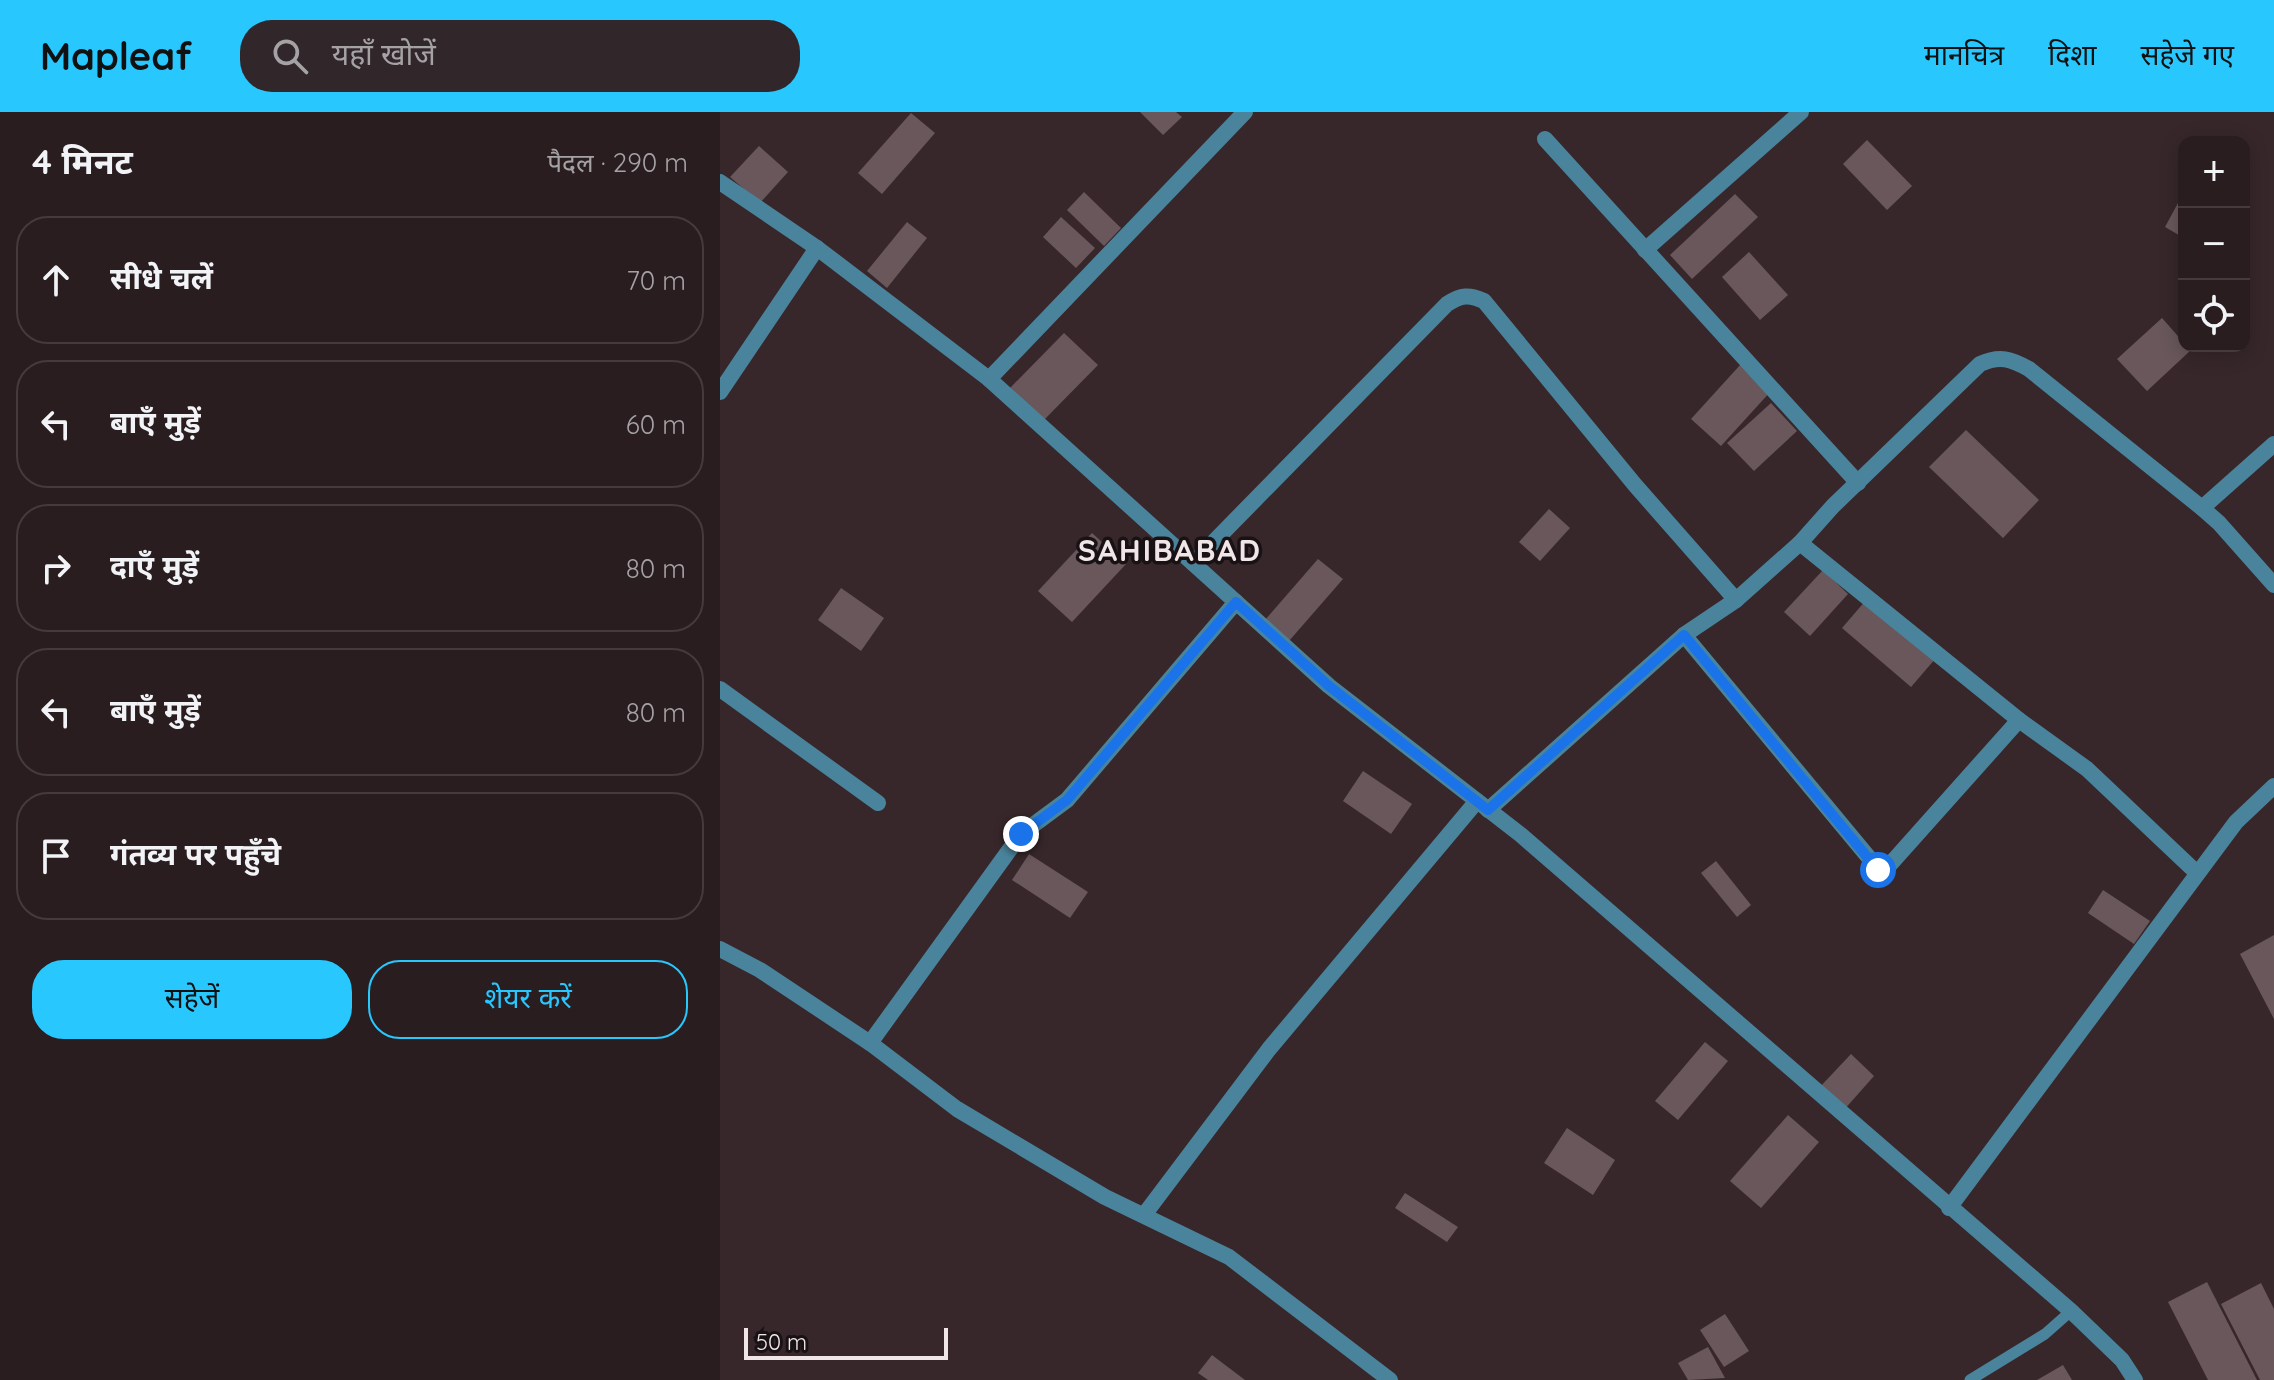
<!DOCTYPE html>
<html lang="hi">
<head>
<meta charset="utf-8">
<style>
  :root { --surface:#291d20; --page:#312629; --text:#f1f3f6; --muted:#a5a2a5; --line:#453b3e; --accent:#28c8ff }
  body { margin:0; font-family:Quicksand,"Noto Sans Devanagari",sans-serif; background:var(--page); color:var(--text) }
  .controls { position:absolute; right:24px; top:24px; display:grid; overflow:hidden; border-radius:16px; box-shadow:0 4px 20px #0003 }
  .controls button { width:72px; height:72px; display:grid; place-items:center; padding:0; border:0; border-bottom:2px solid var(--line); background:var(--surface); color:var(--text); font:40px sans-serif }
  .scale { position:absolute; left:24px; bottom:20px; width:204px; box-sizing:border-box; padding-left:8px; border:4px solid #f0e5e7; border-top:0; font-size:22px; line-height:28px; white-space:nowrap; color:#f0e5e7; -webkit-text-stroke:6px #191214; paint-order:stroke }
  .stop { position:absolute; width:24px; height:24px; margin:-18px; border:6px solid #1a73e8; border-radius:50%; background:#fff }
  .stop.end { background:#1a73e8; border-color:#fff; box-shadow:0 2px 8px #0008 }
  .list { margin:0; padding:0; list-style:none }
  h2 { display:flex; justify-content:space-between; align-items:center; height:104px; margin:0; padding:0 32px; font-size:34px }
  h2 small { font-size:26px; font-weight:400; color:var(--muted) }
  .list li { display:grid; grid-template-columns:52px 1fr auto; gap:24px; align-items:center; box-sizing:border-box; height:128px; margin:0 16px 16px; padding:0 16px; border:2px solid var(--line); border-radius:32px }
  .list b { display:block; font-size:30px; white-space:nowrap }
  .list em { font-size:26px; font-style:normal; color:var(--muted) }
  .actions { display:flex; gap:16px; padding:24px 32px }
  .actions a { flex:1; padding:18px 0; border:2px solid var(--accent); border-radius:32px; text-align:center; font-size:28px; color:var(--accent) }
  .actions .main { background:var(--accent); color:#111 }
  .icon { flex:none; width:44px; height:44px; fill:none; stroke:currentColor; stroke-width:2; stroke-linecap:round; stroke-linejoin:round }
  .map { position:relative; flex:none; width:1554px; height:1268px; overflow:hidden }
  header { display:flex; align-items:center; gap:48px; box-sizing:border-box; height:112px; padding:0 40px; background:var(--accent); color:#111 }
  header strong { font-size:38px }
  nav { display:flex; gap:44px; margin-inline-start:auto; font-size:28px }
  .search { width:560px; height:72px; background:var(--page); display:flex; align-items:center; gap:20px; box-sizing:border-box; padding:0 28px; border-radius:32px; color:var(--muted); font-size:30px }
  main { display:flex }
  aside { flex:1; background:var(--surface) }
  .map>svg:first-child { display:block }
  .building { fill:#69575b }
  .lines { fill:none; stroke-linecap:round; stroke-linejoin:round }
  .lane { stroke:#4a849c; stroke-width:11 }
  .street { stroke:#4a849c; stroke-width:16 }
  .route { stroke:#1a73e8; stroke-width:10 }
  .labels { text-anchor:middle; stroke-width:7; stroke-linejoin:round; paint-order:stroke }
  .district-label { font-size:30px; font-weight:bold; letter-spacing:2px; fill:#f0e5e7; stroke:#191214 }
</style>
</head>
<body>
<header>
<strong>Mapleaf</strong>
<div class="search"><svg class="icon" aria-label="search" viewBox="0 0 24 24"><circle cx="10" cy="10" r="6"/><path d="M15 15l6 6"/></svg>यहाँ खोजें</div>
<nav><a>मानचित्र</a><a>दिशा</a><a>सहेजे गए</a></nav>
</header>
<main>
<aside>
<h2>4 मिनट<small>पैदल · 290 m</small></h2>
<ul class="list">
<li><svg class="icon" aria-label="ahead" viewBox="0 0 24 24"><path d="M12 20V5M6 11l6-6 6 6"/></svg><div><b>सीधे चलें</b></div><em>70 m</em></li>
<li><svg class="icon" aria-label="left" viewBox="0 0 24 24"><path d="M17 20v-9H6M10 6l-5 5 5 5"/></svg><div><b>बाएँ मुड़ें</b></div><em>60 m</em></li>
<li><svg class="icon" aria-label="right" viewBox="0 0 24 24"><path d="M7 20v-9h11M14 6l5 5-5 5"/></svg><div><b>दाएँ मुड़ें</b></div><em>80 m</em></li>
<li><svg class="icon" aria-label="left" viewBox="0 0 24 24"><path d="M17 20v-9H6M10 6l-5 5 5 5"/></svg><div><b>बाएँ मुड़ें</b></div><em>80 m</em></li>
<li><svg class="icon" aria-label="arrive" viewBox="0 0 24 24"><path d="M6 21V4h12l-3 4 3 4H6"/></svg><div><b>गंतव्य पर पहुँचे</b></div></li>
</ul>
<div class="actions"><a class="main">सहेजें</a><a>शेयर करें</a></div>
</aside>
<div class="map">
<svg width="1554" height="1268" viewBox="0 0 1554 1268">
  <rect width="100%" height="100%" fill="#37272b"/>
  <g class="building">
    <polygon points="420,0 456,0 462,5 443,23"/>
    <polygon points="191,1 215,21 162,82 138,61"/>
    <polygon points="1147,28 1192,74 1167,98 1123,52"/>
    <polygon points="39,34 68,60 40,91 10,65"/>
    <polygon points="364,80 401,116 384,134 347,98"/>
    <polygon points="1015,82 1038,105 972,167 950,143"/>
    <polygon points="1458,91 1464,95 1464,126 1445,115"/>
    <polygon points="341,105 375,136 356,156 323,125"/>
    <polygon points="187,110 207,126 167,176 147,159"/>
    <polygon points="1029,140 1068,183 1040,208 1002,165"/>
    <polygon points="1442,206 1464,231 1464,234 1471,238 1427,279 1397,247"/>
    <polygon points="344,221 378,253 323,309 290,276"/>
    <polygon points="1021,252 1051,279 1001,334 971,307"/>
    <polygon points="1051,291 1077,319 1034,359 1007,331"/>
    <polygon points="1246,318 1319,388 1283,426 1209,355"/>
    <polygon points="829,397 850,416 820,449 799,430"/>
    <polygon points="372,421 406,452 352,510 318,479"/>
    <polygon points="598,447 623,467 569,529 545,508"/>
    <polygon points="1103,458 1128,482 1090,524 1064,500"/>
    <polygon points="121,476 164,506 141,539 98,508"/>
    <polygon points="1147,487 1216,546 1191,575 1122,516"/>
    <polygon points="643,659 692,692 671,722 623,689"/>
    <polygon points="309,742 368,780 350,806 292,768"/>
    <polygon points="996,749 1031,793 1017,805 981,761"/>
    <polygon points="1383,778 1430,809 1414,832 1368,801"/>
    <polygon points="1554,823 1554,907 1520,842"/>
    <polygon points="985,930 1008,949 958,1008 935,989"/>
    <polygon points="1131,942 1154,964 1123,999 1099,976"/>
    <polygon points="1068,1003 1099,1030 1041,1096 1010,1069"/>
    <polygon points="847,1016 895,1048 873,1083 824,1051"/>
    <polygon points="685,1081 738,1115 727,1130 675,1096"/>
    <polygon points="1487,1170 1537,1268 1488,1268 1448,1190"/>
    <polygon points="1541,1171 1554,1197 1554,1268 1540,1268 1501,1192"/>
    <polygon points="1005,1202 1029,1239 1004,1255 980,1218"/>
    <polygon points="988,1235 1005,1266 968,1268 958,1251"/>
    <polygon points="492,1243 525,1268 488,1268 478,1261"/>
    <polygon points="1343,1253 1352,1268 1317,1268"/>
  </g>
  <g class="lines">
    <polyline class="lane" points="1250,1268 1325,1222 1351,1199"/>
    <g class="street">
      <polyline points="825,27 1138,371"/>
      <polyline points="0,70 97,136 269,267 609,574 801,723 1351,1199 1402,1248 1415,1268"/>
      <polyline points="925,138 1081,0"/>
      <polyline points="269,267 525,0"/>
      <polyline points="0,280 97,136"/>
      <polyline points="1482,396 1554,332"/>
      <polyline points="1080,431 1299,608 1367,657 1477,761"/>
      <path d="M473 451 727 192C741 183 749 182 764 189L915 373 1016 488"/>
      <polyline points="964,523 1160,759 1166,757 1299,608"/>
      <polyline points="0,577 158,691"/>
      <path d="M768 698 964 523 1016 488 1080 431 1113 394 1260 252C1280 243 1291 247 1309 257L1482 396 1499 411 1554 473"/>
      <polyline points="0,837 40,858 150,931 237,997 385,1085 509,1145 670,1268"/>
      <polyline points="150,931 301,722 347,688 516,490"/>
      <polyline points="1229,1096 1516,710 1554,674"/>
      <polyline points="424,1103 549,937 757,689"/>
    </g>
  </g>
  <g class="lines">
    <polyline class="route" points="301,722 347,688 516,490 609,574 768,698 964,523 1158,758"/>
  </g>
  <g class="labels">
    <g class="district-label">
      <text x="450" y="449">SAHIBABAD</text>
    </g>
  </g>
</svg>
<div class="controls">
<button>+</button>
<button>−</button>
<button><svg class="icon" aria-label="locate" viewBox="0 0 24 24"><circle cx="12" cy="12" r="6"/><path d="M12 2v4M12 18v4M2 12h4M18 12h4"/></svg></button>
</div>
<div class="scale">50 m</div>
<div class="stop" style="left:1158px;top:758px"></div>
<div class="stop end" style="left:301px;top:722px"></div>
</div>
</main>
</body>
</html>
